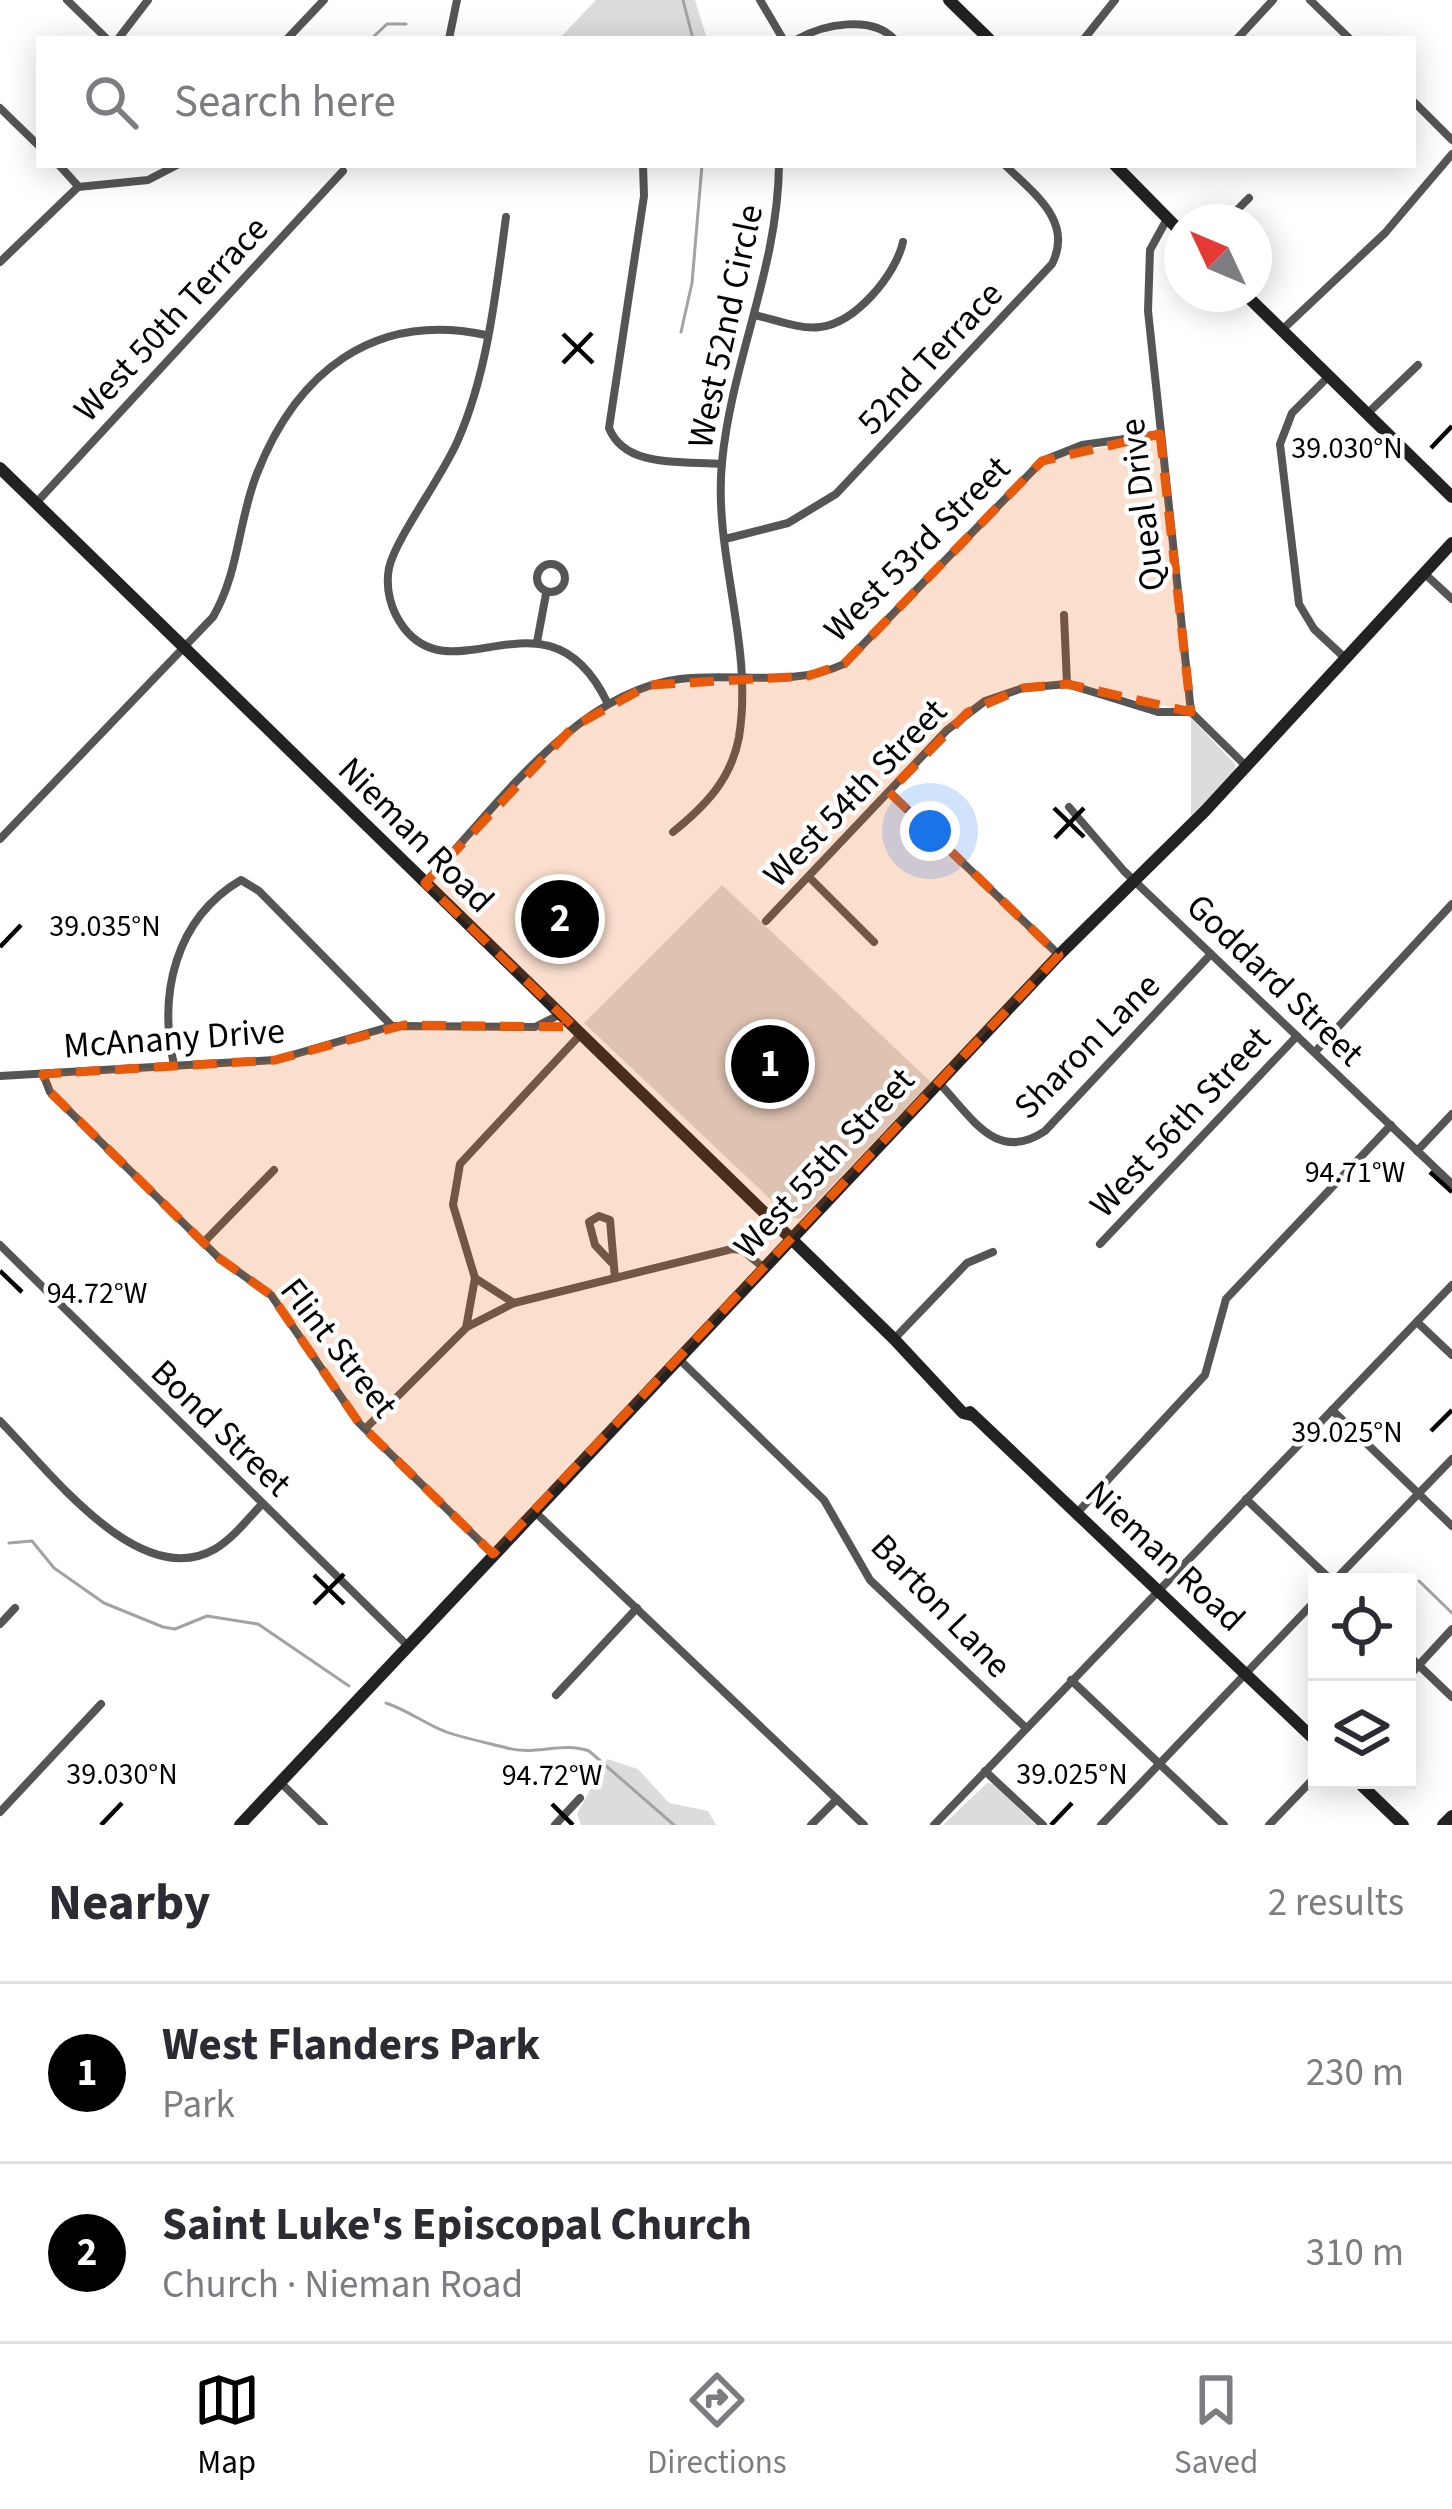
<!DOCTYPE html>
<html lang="en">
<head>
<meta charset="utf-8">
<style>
  :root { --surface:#fff; --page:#f2f2f3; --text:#2b2b33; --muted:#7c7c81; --line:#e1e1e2; --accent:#000 }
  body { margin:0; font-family:"Source Sans 3",sans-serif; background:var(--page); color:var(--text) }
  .controls { position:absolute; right:36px; bottom:36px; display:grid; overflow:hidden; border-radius:0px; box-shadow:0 6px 30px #0003 }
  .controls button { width:108px; height:108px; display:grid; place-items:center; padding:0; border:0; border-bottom:3px solid var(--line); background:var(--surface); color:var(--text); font:60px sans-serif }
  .compass { position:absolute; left:1164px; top:204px; width:108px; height:108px; border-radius:50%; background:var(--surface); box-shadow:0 6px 30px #0003; rotate:314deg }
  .you { position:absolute; left:930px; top:831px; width:42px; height:42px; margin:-30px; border:9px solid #fff; border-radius:50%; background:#1a73e8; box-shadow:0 0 0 18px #1a73e833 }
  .badge { display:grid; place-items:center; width:78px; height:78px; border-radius:50%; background:var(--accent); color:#fff; font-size:39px; font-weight:700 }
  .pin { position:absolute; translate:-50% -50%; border:6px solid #fff; box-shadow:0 3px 12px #0006 }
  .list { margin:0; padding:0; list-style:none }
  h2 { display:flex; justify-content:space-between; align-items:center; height:156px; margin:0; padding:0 48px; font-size:51px }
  h2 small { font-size:39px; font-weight:400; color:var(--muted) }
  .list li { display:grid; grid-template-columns:78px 1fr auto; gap:36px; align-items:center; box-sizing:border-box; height:180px; padding:0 48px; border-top:3px solid var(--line) }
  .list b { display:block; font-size:45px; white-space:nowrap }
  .list p { margin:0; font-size:39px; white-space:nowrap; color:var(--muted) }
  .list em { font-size:39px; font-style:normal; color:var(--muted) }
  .icon { flex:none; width:66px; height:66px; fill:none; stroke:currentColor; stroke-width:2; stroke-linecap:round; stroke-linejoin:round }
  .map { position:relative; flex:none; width:1452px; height:1825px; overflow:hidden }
  .search { position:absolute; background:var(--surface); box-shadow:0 6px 30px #0003; left:36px; right:36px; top:36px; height:132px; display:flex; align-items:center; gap:30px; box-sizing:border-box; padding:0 42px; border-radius:0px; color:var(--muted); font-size:45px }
  .sheet { height:516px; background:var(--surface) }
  nav { display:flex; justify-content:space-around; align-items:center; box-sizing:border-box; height:168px; border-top:3px solid var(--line); background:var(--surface); font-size:33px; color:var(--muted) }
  nav a { display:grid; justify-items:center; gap:6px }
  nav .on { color:var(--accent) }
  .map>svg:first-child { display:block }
  .green { fill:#dcdcdc }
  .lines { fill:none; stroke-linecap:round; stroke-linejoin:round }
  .stream { stroke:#a3a3a3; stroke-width:3 }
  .street { stroke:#555; stroke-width:8 }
  .secondary { stroke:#222; stroke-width:12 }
  .marked { fill:#e8590c; fill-opacity:0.2; stroke:#e8590c; stroke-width:9; stroke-dasharray:24 15; stroke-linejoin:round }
  .ticks { fill:none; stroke:#000; stroke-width:4.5 }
  .labels { text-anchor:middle; stroke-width:9; stroke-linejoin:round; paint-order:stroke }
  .street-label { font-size:36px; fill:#000; stroke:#fff }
  .ticks-label { font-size:30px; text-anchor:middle; fill:#000; stroke:#fff; stroke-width:9; stroke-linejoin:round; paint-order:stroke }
</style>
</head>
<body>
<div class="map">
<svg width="1452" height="1825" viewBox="0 0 1452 1825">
  <rect width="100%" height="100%" fill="#fff"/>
  <g class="green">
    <polygon points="596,0 695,0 707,39 559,39"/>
    <polygon points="1191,718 1235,764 1236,770 1191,818"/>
    <polygon points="722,885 931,1082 800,1219 789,1217 584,1023"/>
    <polygon points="607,1759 638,1769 669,1803 708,1811 716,1825 581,1825 577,1814"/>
    <polygon points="987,1783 993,1784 1036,1825 943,1825"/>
  </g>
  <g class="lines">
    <g class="stream">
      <polyline points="683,0 693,39"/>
      <polyline points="566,37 569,39"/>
      <polyline points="371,39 387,24 406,24"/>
      <polyline points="681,332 692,283 702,165"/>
      <polyline points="9,1543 32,1541 54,1568 104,1603 163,1627 175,1629 207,1616 258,1624 349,1686"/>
      <polyline points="1419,1581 1452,1613"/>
      <path d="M386 1703C407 1710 424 1723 444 1731 455 1736 492 1744 507 1748 536 1756 562 1741 589 1751L674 1825"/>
    </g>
    <g class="street">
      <polyline points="67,0 107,39"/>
      <polyline points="760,0 783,39"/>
      <polyline points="1310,0 1350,39"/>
      <polyline points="118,39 148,0"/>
      <polyline points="287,39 324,0"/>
      <polyline points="449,39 457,0"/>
      <path d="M798 39C824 24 872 15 894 39"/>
      <polyline points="1084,39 1115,0"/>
      <polyline points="1237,39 1273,0"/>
      <polyline points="1413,101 1452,140"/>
      <polyline points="0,108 39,146"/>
      <polyline points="59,165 78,186"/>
      <path d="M643 165 644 196 609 428C625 469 685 461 722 464"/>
      <path d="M506 217C496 290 488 372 458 440 443 476 395 539 389 568 385 589 391 611 404 628 456 696 548 581 607 702"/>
      <polyline points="1167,219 1150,250 1148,311 1191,712 1246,766"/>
      <polyline points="1225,222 1249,198"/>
      <polyline points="0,262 78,187 148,180 177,165"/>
      <path d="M754 315C774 319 800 330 820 327 856 323 896 274 903 242"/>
      <polyline points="1283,329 1385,233 1452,154"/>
      <polyline points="1328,377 1292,413 1280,444 1299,604 1314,629 1345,658"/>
      <polyline points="1368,413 1418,365"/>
      <polyline points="37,502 343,171"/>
      <path d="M725 539 788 523 836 494 1052 264C1074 221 1033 193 1005 165"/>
      <circle cx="551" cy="578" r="14"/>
      <polyline points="1425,574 1452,599"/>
      <polyline points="1064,615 1067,684"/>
      <polyline points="537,642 546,594"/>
      <polyline points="889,792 1059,955"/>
      <polyline points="1069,807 1124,871 1452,1184"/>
      <path d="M673 832C705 806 731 780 739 737 754 645 713 554 722 462 732 360 778 268 779 165"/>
      <path d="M0 839 213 617C239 572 238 523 256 476 296 372 374 311 486 335"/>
      <polyline points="809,877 874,942"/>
      <path d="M426 882C494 810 576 691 680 679 734 672 793 688 844 664L1042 461 1082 445 1160 434"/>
      <polyline points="766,921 947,730 985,701 1023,688 1067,684 1158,712 1191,712"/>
      <polyline points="1315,1052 1452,904"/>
      <path d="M174 1065C158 994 175 919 241 880L259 891 392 1026"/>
      <polyline points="43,1074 50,1092 219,1258 271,1295 359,1423 493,1554"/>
      <polyline points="0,1076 275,1060 392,1026 535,1027 559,1015"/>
      <path d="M939 1083C972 1117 996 1164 1045 1131L1211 954"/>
      <polyline points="1417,1151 1452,1114"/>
      <polyline points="204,1242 274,1170"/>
      <polyline points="1100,1244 1297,1036"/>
      <polyline points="0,1245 408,1646"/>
      <polyline points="611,1262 595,1245 589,1222 599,1216 610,1220 615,1278"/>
      <polyline points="475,1278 514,1303"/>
      <polyline points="1417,1322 1452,1355"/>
      <polyline points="467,1327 514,1303 732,1249 742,1250 764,1268"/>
      <polyline points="895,1338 967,1263 993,1252"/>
      <polyline points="680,1360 824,1500 870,1580 1026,1728"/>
      <polyline points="1332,1410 1452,1526"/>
      <path d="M0 1421C48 1469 139 1593 215 1549 233 1538 248 1519 262 1504"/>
      <polyline points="366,1428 466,1328 475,1278 453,1205 460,1164 580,1035"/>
      <polyline points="1246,1499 1333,1582"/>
      <polyline points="535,1512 864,1825"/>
      <polyline points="1077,1513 1205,1375 1226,1299 1391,1125"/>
      <polyline points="1333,1582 1452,1459"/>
      <polyline points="0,1624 15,1608"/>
      <polyline points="1407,1654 1452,1697"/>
      <polyline points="1407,1678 1452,1629"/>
      <polyline points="1071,1680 1224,1825"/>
      <polyline points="556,1695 637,1608"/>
      <polyline points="985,1771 1043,1825"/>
      <polyline points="281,1783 324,1825"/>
      <polyline points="0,1812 101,1704"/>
      <polyline points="555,1825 580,1798"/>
      <polyline points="811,1825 837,1799"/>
      <polyline points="934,1825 1452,1285"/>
      <polyline points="1101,1825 1317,1599"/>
      <polyline points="1269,1825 1317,1775"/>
    </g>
    <g class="secondary">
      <polyline points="949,0 989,39"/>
      <polyline points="1115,165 1182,233"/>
      <polyline points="1245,294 1452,497"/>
      <polyline points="0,468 894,1339 963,1413 971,1415"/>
      <polyline points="970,1412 1317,1742"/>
      <polyline points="1356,1780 1403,1825"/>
      <polyline points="240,1825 1059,955 1205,811 1452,543"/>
      <polyline points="1443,1825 1452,1816"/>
    </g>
  </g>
  <path class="marked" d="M1160 434 1191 712 1067 684 1023 688 968 712 889 792 1059 955 493 1554 359 1423 271 1295 219 1258 50 1092 43 1074 275 1060 404 1025 574 1027 425 883 573 727 649 685 808 676 844 664 1042 461Z"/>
  <path class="ticks" d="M563 334 593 363M563 363 592 333M1431 448 1452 426M1054 808 1084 837M1055 838 1084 808M0 947 21 925M1430 1172 1452 1192M0 1271 22 1292M1431 1431 1452 1410M314 1575 344 1604M314 1604 344 1574M552 1804 573 1825M101 1825 122 1803M1051 1825 1072 1803"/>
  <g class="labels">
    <g class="street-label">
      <text transform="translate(170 318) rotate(-47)" y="13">West 50th Terrace</text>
      <text transform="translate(724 326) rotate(-78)" y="13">West 52nd Circle</text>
      <text transform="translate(929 357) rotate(-47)" y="13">52nd Terrace</text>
      <text transform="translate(1141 505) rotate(-97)" y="13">Queal Drive</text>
      <text transform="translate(916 548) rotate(-45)" y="13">West 53rd Street</text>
      <text transform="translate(854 792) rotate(-46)" y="13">West 54th Street</text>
      <text transform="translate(417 834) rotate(45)" y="13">Nieman Road</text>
      <text transform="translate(1276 979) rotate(44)" y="13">Goddard Street</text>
      <text transform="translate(174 1037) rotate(-4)" y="13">McAnany Drive</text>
      <text transform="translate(1086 1045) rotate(-45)" y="13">Sharon Lane</text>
      <text transform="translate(1179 1121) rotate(-47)" y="13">West 56th Street</text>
      <text transform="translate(823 1162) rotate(-47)" y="13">West 55th Street</text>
      <text transform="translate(340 1347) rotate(52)" y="13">Flint Street</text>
      <text transform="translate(222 1427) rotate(44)" y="13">Bond Street</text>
      <text transform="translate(1166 1555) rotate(43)" y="13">Nieman Road</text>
      <text transform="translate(942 1605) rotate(46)" y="13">Barton Lane</text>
    </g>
  </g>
  <g class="ticks-label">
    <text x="1347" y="458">39.030°N</text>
    <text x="105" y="936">39.035°N</text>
    <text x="1355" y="1182">94.71°W</text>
    <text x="97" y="1303">94.72°W</text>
    <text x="1347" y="1442">39.025°N</text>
    <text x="122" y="1784">39.030°N</text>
    <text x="1072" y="1784">39.025°N</text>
    <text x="552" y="1785">94.72°W</text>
  </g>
</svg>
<div class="controls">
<button><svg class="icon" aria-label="locate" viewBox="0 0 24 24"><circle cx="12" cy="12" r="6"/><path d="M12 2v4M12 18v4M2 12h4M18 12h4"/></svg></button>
<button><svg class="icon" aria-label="layers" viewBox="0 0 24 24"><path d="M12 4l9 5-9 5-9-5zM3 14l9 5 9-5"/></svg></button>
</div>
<svg class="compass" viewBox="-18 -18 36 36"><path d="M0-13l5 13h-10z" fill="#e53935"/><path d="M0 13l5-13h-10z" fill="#7c7c81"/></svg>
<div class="you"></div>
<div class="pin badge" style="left:770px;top:1064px">1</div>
<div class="pin badge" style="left:560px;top:919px">2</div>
<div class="search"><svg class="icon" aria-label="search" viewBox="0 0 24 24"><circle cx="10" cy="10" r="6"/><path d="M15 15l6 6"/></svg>Search here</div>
</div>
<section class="sheet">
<h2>Nearby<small>2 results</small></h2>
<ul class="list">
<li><span class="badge">1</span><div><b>West Flanders Park</b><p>Park</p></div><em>230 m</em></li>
<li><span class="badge">2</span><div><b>Saint Luke's Episcopal Church</b><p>Church · Nieman Road</p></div><em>310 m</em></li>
</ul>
</section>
<nav>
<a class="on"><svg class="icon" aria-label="map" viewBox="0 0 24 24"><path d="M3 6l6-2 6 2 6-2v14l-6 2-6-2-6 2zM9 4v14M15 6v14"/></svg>Map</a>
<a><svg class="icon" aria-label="directions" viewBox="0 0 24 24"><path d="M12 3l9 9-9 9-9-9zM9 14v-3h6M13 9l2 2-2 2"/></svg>Directions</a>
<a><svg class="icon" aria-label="saved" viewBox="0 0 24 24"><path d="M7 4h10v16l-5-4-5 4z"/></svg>Saved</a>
</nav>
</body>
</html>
